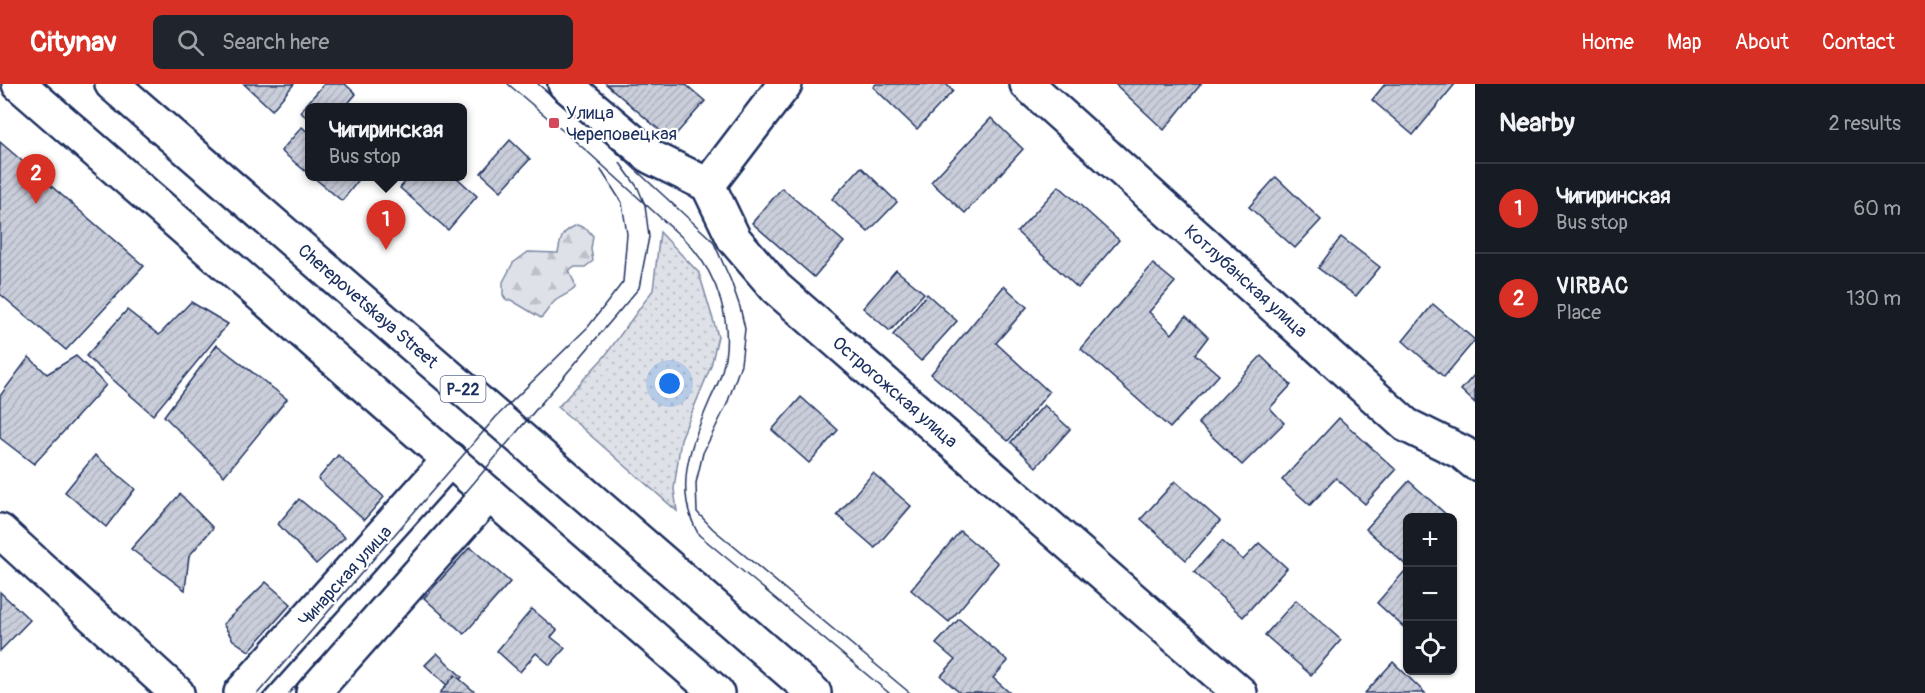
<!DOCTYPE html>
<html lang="en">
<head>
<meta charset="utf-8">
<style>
  :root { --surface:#171b24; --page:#20242c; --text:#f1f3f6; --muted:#9ea1a6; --line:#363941; --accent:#d93025 }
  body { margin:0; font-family:Pangolin,sans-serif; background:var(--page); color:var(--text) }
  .controls { position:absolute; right:18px; bottom:18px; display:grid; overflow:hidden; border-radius:9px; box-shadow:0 2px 4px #0004 }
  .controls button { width:54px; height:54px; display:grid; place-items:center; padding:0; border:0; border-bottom:2px solid var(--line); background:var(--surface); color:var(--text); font:30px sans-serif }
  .you { position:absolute; left:670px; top:300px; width:21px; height:21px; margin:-15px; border:4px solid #fff; border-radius:50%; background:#1a73e8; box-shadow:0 0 0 9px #1a73e833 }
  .badge { display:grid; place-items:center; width:39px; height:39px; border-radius:50%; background:var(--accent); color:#fff; font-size:20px; font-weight:700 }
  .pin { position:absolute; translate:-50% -50px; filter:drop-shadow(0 2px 3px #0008) }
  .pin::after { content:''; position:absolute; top:32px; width:21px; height:18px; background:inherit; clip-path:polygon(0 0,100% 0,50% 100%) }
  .popup { position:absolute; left:305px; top:19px; width:162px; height:78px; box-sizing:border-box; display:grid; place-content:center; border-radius:9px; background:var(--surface); filter:drop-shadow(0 2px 4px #0005); font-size:20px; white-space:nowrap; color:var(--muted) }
  .popup b { font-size:22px; color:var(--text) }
  .popup::after { content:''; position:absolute; left:50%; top:100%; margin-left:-12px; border:12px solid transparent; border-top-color:var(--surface) }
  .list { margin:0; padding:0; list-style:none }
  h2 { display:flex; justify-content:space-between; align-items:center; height:78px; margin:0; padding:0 24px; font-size:26px }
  h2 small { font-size:20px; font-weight:400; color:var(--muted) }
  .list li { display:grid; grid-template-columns:39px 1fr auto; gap:18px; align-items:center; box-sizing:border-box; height:90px; padding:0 24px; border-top:2px solid var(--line) }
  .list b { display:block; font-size:22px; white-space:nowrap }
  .list p { margin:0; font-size:20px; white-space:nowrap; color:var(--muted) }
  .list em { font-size:20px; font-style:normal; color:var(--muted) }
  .icon { flex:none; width:33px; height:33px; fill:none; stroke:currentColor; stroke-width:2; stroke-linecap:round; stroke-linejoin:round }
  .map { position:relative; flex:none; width:1475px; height:609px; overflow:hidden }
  header { display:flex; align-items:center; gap:36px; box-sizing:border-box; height:84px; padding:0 30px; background:var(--accent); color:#fff }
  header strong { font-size:28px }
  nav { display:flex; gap:33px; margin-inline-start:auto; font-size:21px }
  .search { width:420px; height:54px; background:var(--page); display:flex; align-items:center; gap:15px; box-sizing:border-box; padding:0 21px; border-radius:9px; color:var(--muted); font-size:22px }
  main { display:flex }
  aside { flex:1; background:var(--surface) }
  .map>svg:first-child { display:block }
  .green { fill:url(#green-dots); stroke:#7c88a2; stroke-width:1.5 }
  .forest { fill:url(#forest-firs); stroke:#7c88a2; stroke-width:1.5 }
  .building { fill:url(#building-hatch); stroke:#1b2f5e; stroke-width:1.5 }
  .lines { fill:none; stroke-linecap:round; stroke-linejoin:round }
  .minor-casing { stroke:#1b2f5e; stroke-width:38 }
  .trunk-casing { stroke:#1b2f5e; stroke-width:38 }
  .minor { stroke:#fff; stroke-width:33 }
  .trunk { stroke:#fff; stroke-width:33 }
  .tram { stroke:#1b2f5e; stroke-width:1.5 }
  .poi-dot { fill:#d1495b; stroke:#fff; stroke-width:2 }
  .labels { text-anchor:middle; stroke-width:4.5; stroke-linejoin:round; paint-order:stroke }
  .shield { fill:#fff; stroke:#5f6d8e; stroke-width:1.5 }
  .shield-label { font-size:16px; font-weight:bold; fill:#1b2f5e }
  .poi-label { font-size:18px; fill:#1b2f5e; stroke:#fff; text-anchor:start }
  .street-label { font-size:18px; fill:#1b2f5e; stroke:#fff }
</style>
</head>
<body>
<header>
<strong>Citynav</strong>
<div class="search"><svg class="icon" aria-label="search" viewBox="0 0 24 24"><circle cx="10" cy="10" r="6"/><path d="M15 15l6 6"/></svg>Search here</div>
<nav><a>Home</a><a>Map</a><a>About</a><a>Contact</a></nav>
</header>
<main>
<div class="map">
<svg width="1475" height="609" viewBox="0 0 1475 609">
  <defs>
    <pattern id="green-dots" width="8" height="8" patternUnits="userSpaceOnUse" patternTransform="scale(1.5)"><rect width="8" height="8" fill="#dee1e7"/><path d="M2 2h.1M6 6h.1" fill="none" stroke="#bec1c9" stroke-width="1.8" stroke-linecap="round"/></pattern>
    <pattern id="forest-firs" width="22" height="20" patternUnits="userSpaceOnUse" patternTransform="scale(1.5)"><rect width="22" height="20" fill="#dee1e7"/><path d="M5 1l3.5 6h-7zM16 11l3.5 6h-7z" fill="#bec1c9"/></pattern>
    <pattern id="building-hatch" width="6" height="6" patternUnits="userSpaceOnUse" patternTransform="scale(1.5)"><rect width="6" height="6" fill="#caceda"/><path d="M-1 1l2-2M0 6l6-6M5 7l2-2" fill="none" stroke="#adb1be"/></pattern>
  </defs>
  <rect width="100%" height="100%" fill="#fff"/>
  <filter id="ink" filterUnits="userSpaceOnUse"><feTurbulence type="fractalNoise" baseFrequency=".0167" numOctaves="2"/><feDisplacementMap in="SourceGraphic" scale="12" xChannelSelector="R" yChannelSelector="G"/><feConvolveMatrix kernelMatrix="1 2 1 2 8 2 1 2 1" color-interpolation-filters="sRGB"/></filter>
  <g filter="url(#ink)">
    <polygon class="green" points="660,148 699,189 718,252 711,282 681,355 674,405 677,427 558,323 605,272 653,206"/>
    <path class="forest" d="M577 141 587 145 593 152 591 165 593 177 585 183H575L569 187 574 198 575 204C568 211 560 212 554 218 549 223 546 229 541 234L511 216H506L503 211V198L513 179 528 168 558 169C561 153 561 148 577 141Z"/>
    <g class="building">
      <polygon points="244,0 294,0 272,26"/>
      <polygon points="324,0 345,0 356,10 344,24 310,24 310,36 300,28"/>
      <polygon points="606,0 685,0 705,17 671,56"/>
      <polygon points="876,0 946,0 953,7 917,45 873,3"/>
      <polygon points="1115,0 1201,0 1164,46"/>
      <polygon points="1385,0 1455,0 1413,51 1372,16"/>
      <polygon points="991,34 1023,65 965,129 931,98"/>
      <polygon points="302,43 310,50 310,91 281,67"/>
      <polygon points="510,56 530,75 501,107 481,89"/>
      <polygon points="0,58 144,182 66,266 0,210"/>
      <polygon points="861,83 897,118 868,148 832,115"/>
      <polygon points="312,92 361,92 361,93 342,117"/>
      <polygon points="410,92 455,92 477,112 448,146 400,104"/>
      <polygon points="1276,93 1321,136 1295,164 1249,123"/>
      <polygon points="1059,102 1119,156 1078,204 1017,148"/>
      <polygon points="782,104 844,158 814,193 752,139"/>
      <polygon points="1341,153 1380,183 1356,212 1318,184"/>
      <polygon points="1153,180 1175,198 1149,228 1172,250 1186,232 1208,253 1195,270 1219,291 1170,344 1081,265"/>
      <polygon points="896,186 924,209 890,247 863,224"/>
      <polygon points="1004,202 1027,223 996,259 1049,308 1008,357 931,290"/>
      <polygon points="927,210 957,237 921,277 893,251"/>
      <polygon points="191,218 228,240 153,331 86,272 127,226 159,251"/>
      <polygon points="1433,220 1475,256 1444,293 1403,257"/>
      <polygon points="217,261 287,315 224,392 164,332"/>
      <polygon points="76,272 106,301 34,380 0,354 0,312 29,273 47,290"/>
      <polygon points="1261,272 1291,301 1270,324 1284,339 1242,381 1198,339"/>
      <polygon points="1475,290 1475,319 1461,306"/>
      <polygon points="801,313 838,346 809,379 772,346"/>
      <polygon points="1044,321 1070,345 1036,383 1011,358"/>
      <polygon points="1339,334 1396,386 1365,420 1336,394 1310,421 1282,396"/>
      <polygon points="95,371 135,405 106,443 65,408"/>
      <polygon points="338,371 384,413 364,436 318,395"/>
      <polygon points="873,389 911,422 875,464 837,431"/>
      <polygon points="1175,397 1220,437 1186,476 1141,435"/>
      <polygon points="1409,397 1450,434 1408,434 1408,483 1366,445"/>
      <polygon points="180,410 213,444 189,472 185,506 131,465"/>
      <polygon points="299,415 345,453 316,480 278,440"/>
      <polygon points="960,447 998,479 949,538 911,506"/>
      <polygon points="1222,457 1243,476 1259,459 1287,484 1243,533 1194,488"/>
      <polygon points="470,463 510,498 464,550 424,514"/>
      <polygon points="1404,488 1408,492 1408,547 1377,519"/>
      <polygon points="266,498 291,520 249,567 233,556 223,540"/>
      <polygon points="0,508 30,536 0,567"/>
      <polygon points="1296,516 1341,556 1311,591 1265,551"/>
      <polygon points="532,525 557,546 551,553 565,564 550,581 536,569 520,588 497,567"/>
      <polygon points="959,535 1008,577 993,594 1010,609 960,609 941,592 955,576 936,560"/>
      <polygon points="437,569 462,593 451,605 425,581"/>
      <polygon points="1393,578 1425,609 1365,609"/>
      <polygon points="455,591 476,609 440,609"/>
    </g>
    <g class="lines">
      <defs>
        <g id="minor">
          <polyline points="565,0 651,73 708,101 734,155 776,204 1240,609"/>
          <polyline points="1027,0 1406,341 1463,369 1475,379"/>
          <polyline points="708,101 785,0"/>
          <polyline points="0,447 177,609"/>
          <polyline points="241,609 450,375"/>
          <polyline points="313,609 489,410"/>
        </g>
        <g id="trunk">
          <polyline points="19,0 717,609"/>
          <polyline points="112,0 814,609"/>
        </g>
      </defs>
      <use href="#minor" class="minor-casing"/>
      <use href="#trunk" class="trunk-casing"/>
      <use href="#minor" class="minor"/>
      <use href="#trunk" class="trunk"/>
      <g class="tram">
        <path d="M508 0 589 69 685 156C718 189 735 241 722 287 720 297 714 307 710 316 691 360 672 405 699 451L889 609"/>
        <polyline points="538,0 601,54 713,157 731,197 740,223 745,245 741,280 727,320 703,369 696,399 697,428 713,445 910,609"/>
        <polyline points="258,609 496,333 588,243 623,198 627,150 622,119 601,86"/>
        <polyline points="289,609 438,441 639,204 649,153 645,121 638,104 620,79"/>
      </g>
    </g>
  </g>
  <rect class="poi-dot" x="548" y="33" width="12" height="12" rx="3"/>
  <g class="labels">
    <rect class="shield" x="440.5" y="292" width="45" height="26" rx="4.5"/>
    <g class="shield-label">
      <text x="463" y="311">Р-22</text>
    </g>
    <g class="poi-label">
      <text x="566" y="35">Улица<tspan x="566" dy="21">Череповецкая</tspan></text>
    </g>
    <g class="street-label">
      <text transform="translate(1246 197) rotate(42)" y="6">Котлубанская улица</text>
      <text transform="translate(368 222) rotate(41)" y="6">Cherepovetskaya Street</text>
      <text transform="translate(895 308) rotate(41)" y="6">Острогожская улица</text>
      <text transform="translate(345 492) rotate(-48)" y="6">Чинарская улица</text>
    </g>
  </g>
</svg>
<div class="controls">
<button>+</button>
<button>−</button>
<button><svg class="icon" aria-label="locate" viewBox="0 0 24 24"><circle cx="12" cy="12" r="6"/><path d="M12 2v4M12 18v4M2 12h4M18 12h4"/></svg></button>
</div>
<div class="you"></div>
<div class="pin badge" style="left:386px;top:166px">1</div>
<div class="popup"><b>Чигиринская</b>Bus stop</div>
<div class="pin badge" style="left:36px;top:120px">2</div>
</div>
<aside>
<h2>Nearby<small>2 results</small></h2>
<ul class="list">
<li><span class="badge">1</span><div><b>Чигиринская</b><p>Bus stop</p></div><em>60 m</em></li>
<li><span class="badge">2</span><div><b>VIRBAC</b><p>Place</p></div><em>130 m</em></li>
</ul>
</aside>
</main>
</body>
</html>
